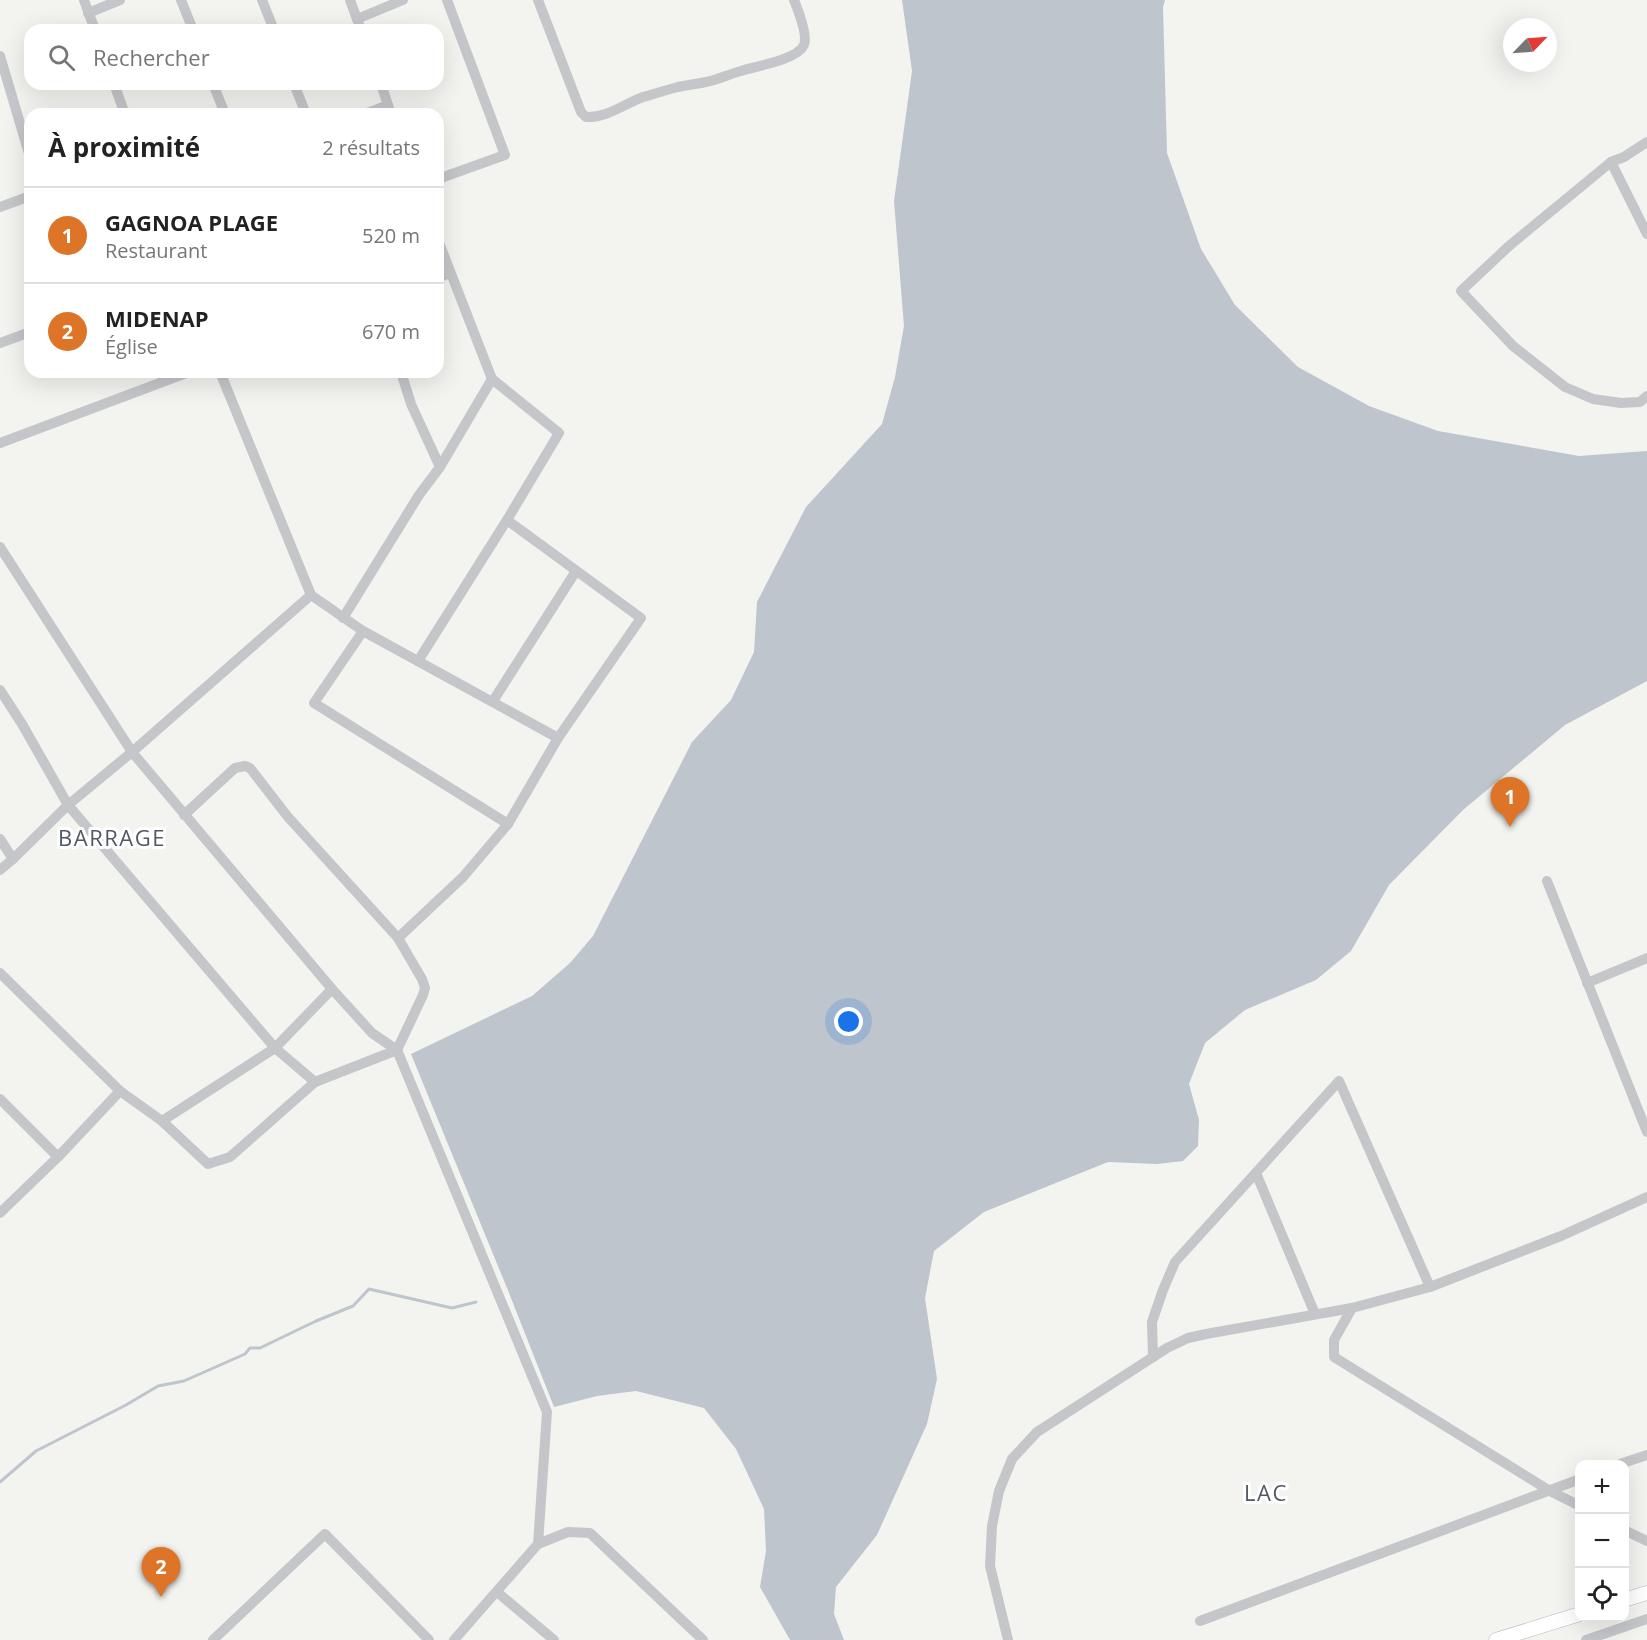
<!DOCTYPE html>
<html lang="fr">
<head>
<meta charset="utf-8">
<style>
  :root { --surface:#fff; --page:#f2f2f2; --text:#222; --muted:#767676; --line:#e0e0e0; --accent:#dd7427 }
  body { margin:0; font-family:"Open Sans",sans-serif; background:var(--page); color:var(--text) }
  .controls { position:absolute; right:18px; bottom:18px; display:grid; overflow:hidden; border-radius:12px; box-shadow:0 6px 24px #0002 }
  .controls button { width:54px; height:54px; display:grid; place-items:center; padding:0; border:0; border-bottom:2px solid var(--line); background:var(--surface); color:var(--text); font:30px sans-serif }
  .compass { position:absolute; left:1503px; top:18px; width:54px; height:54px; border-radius:50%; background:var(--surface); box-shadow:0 6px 24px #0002; rotate:65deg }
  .you { position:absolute; left:849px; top:1022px; width:21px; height:21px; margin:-15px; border:4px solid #fff; border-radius:50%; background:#1a73e8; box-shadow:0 0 0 9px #1a73e833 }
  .badge { display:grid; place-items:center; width:39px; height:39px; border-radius:50%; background:var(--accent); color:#fff; font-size:20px; font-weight:700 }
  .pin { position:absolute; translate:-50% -50px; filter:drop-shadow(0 2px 3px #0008) }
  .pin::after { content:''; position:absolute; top:32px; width:21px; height:18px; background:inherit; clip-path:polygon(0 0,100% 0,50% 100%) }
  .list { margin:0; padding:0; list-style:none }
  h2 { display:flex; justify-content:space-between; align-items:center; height:78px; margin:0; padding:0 24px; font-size:26px }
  h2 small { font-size:20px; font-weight:400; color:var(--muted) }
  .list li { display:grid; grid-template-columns:39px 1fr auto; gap:18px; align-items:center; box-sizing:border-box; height:96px; padding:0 24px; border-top:2px solid var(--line) }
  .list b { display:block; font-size:22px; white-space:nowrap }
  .list p { margin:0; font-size:20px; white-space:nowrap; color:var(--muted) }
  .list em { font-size:20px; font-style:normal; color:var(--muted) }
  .icon { flex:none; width:33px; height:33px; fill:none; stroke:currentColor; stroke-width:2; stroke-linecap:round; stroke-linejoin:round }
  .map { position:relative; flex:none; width:1647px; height:1640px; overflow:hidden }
  .search { position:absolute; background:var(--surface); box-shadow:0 6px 24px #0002; left:24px; top:24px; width:420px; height:66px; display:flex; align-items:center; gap:15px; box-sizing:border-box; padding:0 21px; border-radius:18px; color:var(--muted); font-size:22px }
  .panel { position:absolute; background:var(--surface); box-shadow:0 6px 24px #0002; left:24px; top:108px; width:420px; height:270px; border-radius:18px }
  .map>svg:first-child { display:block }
  .water { fill:#bec5cc }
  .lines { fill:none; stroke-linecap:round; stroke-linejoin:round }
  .stream { stroke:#bec5cc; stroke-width:3 }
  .major-casing { stroke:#b5b7bb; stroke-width:15 }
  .minor { stroke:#c4c6ca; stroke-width:10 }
  .major { stroke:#fff; stroke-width:14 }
  .labels { text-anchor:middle; stroke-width:6; stroke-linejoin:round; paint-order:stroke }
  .quarter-label { font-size:22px; letter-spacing:1.5px; fill:#515965; stroke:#fff }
</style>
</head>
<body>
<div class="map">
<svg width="1647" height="1640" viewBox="0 0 1647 1640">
  <rect width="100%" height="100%" fill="#f3f4f0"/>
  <polygon class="water" points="902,0 1165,0 1163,7 1167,153 1201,249 1235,305 1298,367 1369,406 1438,431 1579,456 1647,451 1647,681 1565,725 1463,810 1389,885 1351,951 1316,980 1245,1010 1205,1043 1189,1084 1199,1120 1198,1146 1183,1161 1157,1164 1108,1162 984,1212 934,1251 925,1298 937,1379 927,1424 877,1535 836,1587 834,1614 844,1640 790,1640 760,1587 766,1551 764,1509 736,1449 704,1408 636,1391 597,1396 554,1407 507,1288 411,1054 532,996 570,963 593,936 692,742 731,700 754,652 757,602 806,507 882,424 895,377 904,326 894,201 912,71"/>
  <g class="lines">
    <polyline class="stream" points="0,1482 36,1451 126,1405 158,1386 184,1381 245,1354 250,1348 260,1348 316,1321 353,1306 369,1289 452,1308 476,1302"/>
    <defs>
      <g id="major">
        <polyline points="1624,1600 1647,1593"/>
        <polyline points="1496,1640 1580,1614"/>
      </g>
    </defs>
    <use href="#major" class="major-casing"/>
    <g class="minor">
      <polyline points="84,0 95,30"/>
      <polyline points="181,0 193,30"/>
      <polyline points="262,0 274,30"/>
      <polyline points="350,0 361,30"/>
      <path d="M538 0 581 112 586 117C607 118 624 104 643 97 654 94 666 90 678 87 687 85 697 84 706 82 718 80 729 74 741 71 756 66 797 60 804 45 808 35 798 10 794 0"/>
      <polyline points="88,13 120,0"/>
      <polyline points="357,19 403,0"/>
      <polyline points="0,56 30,157"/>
      <polyline points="114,84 125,114"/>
      <polyline points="213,84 225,114"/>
      <polyline points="294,84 306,114"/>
      <polyline points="381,84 391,114"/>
      <polyline points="365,114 388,105"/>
      <polyline points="1647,142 1624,157 1611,162 1509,246 1461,291 1513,346 1565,387 1593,399 1621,403 1640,402 1647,396"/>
      <polyline points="1611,162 1647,234"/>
      <polyline points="438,179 505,155 447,0"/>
      <polyline points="0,207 30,196"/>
      <polyline points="438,278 450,273"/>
      <polyline points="0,343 30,332"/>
      <polyline points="220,372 311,595 363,631 558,738"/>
      <polyline points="401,372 411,404 440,467"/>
      <polyline points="0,443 189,372"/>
      <polyline points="0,547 132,752 332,989 372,1033 397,1050 423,995 425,988 422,979 398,938 288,817 250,768 245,766 235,768 184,815"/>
      <polyline points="343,618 419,495 440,467 492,379"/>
      <polyline points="363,631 314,703 508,824 558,738 641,618 507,520"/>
      <polyline points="418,661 507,520 559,433 492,379 438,240"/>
      <polyline points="0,690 22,724 68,805 275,1048 315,1082 397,1050 547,1412 538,1544"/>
      <polyline points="493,701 576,571"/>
      <polyline points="0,839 13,859"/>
      <polyline points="0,870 13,859 68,805 132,752 311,595"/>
      <polyline points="1547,881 1647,1132"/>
      <polyline points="398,938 463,877 508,824"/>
      <polyline points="0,973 120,1091 162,1121 208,1164 230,1157 315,1082"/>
      <polyline points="1587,983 1647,958"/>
      <polyline points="0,1099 58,1157"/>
      <polyline points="162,1121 275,1048 332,989"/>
      <polyline points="1256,1173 1315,1314"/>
      <polyline points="0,1213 58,1157 120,1091"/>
      <polyline points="1352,1308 1334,1340 1334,1357 1550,1491 1580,1506"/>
      <polyline points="1153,1357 1152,1322 1163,1290 1175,1262 1339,1081 1430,1287"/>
      <polyline points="1620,1464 1647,1455"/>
      <polyline points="1624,1530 1647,1541"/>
      <polyline points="497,1592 554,1640"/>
      <polyline points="1200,1621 1580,1479"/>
      <polyline points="213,1640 325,1534 429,1640"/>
      <polyline points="454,1640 538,1544 568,1532 590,1533 703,1640"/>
      <polyline points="1008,1640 990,1566 992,1526 999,1491 1012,1459 1037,1432 1167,1348 1188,1338 1206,1334 1352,1308 1430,1287 1561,1236 1647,1197"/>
      <polyline points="1586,1640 1647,1619"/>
    </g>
    <use href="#major" class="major"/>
  </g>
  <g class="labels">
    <g class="quarter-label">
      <text x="112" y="846">BARRAGE</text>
      <text x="1266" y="1501">LAC</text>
    </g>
  </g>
</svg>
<div class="controls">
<button>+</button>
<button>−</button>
<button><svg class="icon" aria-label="locate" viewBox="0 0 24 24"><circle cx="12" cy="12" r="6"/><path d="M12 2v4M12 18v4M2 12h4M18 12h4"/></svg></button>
</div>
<svg class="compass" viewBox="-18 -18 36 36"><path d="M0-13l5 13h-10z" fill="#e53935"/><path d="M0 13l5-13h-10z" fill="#767676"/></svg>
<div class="you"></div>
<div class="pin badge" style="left:1510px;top:827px">1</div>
<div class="pin badge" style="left:161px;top:1597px">2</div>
<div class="search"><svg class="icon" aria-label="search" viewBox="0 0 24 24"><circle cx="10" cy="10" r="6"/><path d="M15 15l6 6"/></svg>Rechercher</div>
<section class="panel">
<h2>À proximité<small>2 résultats</small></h2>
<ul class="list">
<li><span class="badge">1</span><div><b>GAGNOA PLAGE</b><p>Restaurant</p></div><em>520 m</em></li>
<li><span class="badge">2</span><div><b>MIDENAP</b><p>Église</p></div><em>670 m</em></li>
</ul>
</section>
</div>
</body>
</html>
